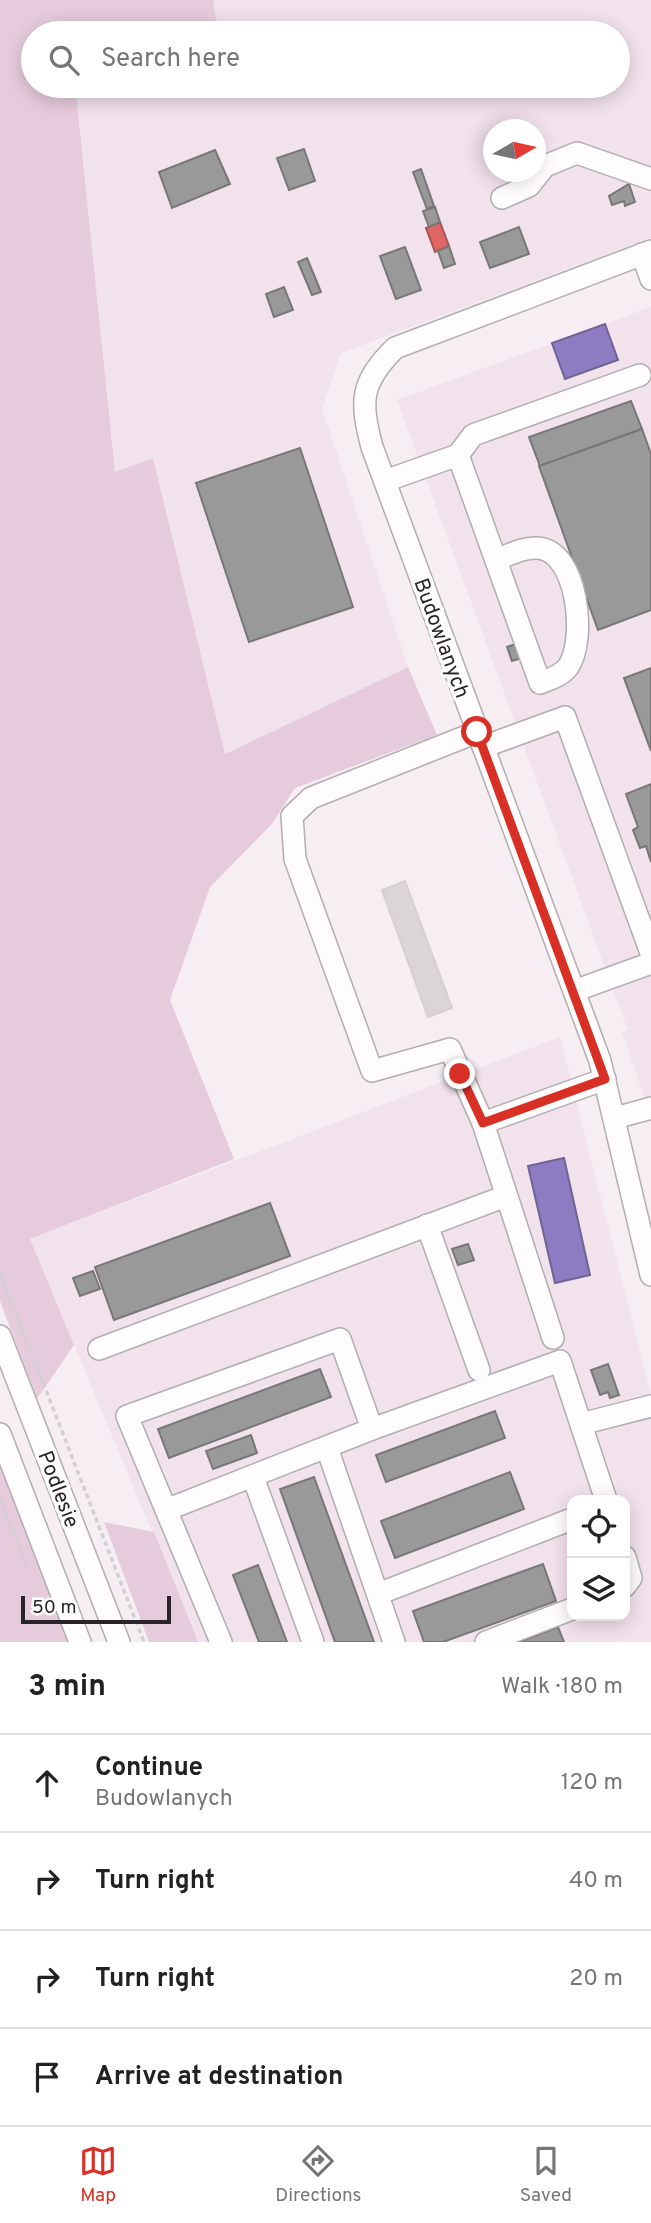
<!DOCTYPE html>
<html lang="en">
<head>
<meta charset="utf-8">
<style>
  :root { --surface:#fff; --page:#f2f2f2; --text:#222; --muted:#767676; --line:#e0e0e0; --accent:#d93025 }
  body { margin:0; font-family:Overpass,sans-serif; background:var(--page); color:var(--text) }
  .controls { position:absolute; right:21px; bottom:21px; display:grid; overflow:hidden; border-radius:14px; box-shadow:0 4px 18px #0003 }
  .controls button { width:63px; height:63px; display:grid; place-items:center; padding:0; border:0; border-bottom:2px solid var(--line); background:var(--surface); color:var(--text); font:35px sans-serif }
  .compass { position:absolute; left:483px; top:119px; width:63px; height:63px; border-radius:50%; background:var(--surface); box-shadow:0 4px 18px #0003; rotate:81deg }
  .scale { position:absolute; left:21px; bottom:18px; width:150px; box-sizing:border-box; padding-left:7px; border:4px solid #2a2428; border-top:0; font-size:19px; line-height:24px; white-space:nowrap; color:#2a2428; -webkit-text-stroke:5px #fff; paint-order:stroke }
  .stop { position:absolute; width:21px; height:21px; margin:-16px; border:5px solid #d93025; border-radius:50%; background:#fff }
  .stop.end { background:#d93025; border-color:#fff; box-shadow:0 2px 7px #0008 }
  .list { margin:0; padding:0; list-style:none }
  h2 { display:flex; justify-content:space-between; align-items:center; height:91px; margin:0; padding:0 28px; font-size:30px }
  h2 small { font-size:23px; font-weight:400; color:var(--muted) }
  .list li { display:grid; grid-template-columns:46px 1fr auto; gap:21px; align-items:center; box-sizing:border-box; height:98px; padding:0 28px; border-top:2px solid var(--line) }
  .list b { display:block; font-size:26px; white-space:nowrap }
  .list p { margin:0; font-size:23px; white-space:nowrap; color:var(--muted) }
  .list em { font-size:23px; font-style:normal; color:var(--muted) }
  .icon { flex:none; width:38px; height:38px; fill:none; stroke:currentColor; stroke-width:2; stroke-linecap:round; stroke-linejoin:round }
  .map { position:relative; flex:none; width:651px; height:1642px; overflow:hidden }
  .search { position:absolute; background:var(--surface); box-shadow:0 4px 18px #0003; left:21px; right:21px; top:21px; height:77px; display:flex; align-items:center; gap:18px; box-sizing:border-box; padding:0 24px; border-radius:38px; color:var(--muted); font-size:26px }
  .sheet { height:483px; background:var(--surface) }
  nav { display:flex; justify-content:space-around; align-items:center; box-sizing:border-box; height:98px; border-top:2px solid var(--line); background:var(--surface); font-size:19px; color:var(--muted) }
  nav a { display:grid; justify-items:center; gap:4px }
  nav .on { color:var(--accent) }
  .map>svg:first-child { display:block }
  .built { fill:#f2e2ec; fill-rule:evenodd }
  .green { fill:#e6cbdc }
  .shops { fill:#e06666; stroke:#a95253; stroke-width:2 }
  .offices { fill:#8e7cc3; stroke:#706294; stroke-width:2 }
  .industry { fill:#999; stroke:#787677; stroke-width:2 }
  .building { fill:#dbd5d9; stroke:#d5cfd3; stroke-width:2 }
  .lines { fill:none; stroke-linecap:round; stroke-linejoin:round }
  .minor-casing { stroke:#b2adb0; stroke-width:24 }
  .path { stroke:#d2d0d1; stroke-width:3.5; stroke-dasharray:5 3.5; stroke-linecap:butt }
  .minor { stroke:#fefcfd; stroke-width:21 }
  .route { stroke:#d93025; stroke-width:9 }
  .labels { text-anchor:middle; stroke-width:7; stroke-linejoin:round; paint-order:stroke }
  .street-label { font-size:21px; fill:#2a2428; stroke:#fff }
</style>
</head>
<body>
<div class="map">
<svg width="651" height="1642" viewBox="0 0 651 1642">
  <rect width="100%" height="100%" fill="#f6eef3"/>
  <g class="built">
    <path d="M213 0H651V238L341 353 322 408 408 667 225 754 153 459 115 472 76 92 92 93 94 86H618V33H218ZM494 130H536V172H494Z"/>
    <polygon points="651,307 651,1117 622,1032 628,1030 397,400"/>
    <path d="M560 1037 651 1395V1642H198L30 1239ZM572 1500H625V1616H572Z"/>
  </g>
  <g class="green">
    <polygon points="0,0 213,0 218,33 33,33 33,86 94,86 93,93 76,93 115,472 153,458 225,754 408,667 437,735 295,788 271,825 210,887 170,1000 234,1159 30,1239 74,1345 37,1399 0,1301"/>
    <polygon points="0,1465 60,1621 68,1642 0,1642"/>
    <polygon points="104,1522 154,1532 198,1642 149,1642"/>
  </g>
  <polygon class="shops" points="440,222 449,246 435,252 426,228"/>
  <g class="offices">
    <polygon points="605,324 618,360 565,379 552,343"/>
    <polygon points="564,1158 590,1275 555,1283 528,1166"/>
  </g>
  <g class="industry">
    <polygon points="304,149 315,181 289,190 277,158"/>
    <polygon points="215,150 230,184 172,208 159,172"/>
    <polygon points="421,169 434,206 427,209 413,172"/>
    <polygon points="629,184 635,202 625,206 624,201 612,205 609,196"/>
    <polygon points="435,207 440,222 429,227 423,211"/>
    <polygon points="519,227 529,254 490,268 480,242"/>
    <polygon points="449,246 455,264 444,268 438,251"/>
    <polygon points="405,247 421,290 396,299 380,256"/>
    <polygon points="307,258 321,292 312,295 298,262"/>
    <polygon points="284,287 293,310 274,317 266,294"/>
    <polygon points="631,401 642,429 540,466 529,437"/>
    <polygon points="642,429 651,454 651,610 598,630 539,466"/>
    <polygon points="300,448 353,607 249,642 196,483"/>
    <polygon points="516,644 521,658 512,661 507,647"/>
    <polygon points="651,668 651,751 624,678"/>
    <polygon points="651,784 651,862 646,846 640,848 633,830 638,827 626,794"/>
    <polygon points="270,1203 290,1256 114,1320 95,1267"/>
    <polygon points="468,1244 474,1260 458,1265 452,1249"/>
    <polygon points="93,1271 100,1289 80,1296 73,1278"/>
    <polygon points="608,1364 619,1395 610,1398 608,1392 600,1395 591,1370"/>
    <polygon points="320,1369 331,1397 169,1458 158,1429"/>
    <polygon points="495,1411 505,1438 386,1482 376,1455"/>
    <polygon points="251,1435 257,1453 213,1469 206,1451"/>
    <polygon points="510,1472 524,1509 395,1558 381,1521"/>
    <polygon points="314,1477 374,1642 335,1642 280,1489"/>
    <polygon points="543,1564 556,1601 443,1642 424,1642 413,1611"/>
    <polygon points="258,1565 287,1642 259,1642 233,1575"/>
    <polygon points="558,1627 564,1642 519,1642"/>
  </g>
  <polygon class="building" points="405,881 452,1008 428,1017 382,890"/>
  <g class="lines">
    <defs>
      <g id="minor">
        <polyline points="502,198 529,186 545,166 577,153 651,179"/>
        <path d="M651 251 395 348C360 383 360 401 372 447L600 1061 651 1275"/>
        <polyline points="642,254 651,279"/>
        <polyline points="385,481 458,455"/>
        <path d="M496 560C509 555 523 547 538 548 578 551 587 640 568 667 561 676 550 679 540 683L458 455 473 435 640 375"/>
        <polyline points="477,732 311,798 292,816 295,859 372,1071 450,1049 483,1123"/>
        <polyline points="483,747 565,717 651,953"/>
        <polyline points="574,991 651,963"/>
        <polyline points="615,1118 651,1108"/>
        <polyline points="427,1225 479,1370"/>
        <polyline points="0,1336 119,1642"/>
        <polyline points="553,1338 483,1123 605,1079"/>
        <polyline points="99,1349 506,1196"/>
        <polyline points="581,1424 651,1406"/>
        <polyline points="0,1434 80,1642"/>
        <polyline points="327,1448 394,1642"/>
        <polyline points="253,1477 313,1642"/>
        <polyline points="166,1510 372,1429 560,1361 606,1500"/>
        <polyline points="625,1557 631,1578 625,1586"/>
        <polyline points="378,1594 572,1519"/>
        <polyline points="221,1642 127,1416 340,1339 372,1429"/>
        <polyline points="486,1642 572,1609"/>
      </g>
    </defs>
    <use href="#minor" class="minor-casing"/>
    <g class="path">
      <polyline points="0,1272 144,1642"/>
      <polyline points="0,1498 27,1568"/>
    </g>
    <use href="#minor" class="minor"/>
  </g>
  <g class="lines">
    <polyline class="route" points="460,1074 483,1123 605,1079 477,732"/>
  </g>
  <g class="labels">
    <g class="street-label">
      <text transform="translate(442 638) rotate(70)" y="7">Budowlanych</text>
      <text transform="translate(59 1489) rotate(69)" y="7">Podlesie</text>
    </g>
  </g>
</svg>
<div class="controls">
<button><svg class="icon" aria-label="locate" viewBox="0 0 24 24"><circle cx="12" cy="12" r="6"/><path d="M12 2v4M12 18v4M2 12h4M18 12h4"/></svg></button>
<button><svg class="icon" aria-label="layers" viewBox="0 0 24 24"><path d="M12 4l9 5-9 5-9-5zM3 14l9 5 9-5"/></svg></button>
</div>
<svg class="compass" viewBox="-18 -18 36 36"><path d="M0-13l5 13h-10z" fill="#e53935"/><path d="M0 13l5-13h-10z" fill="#767676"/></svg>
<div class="scale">50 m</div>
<div class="stop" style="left:477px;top:732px"></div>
<div class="stop end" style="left:460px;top:1074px"></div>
<div class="search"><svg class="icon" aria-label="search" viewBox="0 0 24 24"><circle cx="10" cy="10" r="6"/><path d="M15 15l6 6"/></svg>Search here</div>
</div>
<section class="sheet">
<h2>3 min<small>Walk · 180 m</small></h2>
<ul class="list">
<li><svg class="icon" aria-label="ahead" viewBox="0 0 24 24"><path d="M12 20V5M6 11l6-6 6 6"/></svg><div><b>Continue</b><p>Budowlanych</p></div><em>120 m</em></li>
<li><svg class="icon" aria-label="right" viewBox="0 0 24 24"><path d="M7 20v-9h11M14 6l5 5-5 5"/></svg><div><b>Turn right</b></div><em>40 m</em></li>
<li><svg class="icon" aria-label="right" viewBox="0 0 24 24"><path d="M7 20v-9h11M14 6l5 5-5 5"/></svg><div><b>Turn right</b></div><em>20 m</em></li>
<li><svg class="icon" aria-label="arrive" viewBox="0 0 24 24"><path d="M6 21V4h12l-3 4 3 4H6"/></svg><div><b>Arrive at destination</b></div></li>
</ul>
</section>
<nav>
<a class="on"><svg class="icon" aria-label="map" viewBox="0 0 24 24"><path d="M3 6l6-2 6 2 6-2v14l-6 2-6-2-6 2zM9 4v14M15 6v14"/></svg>Map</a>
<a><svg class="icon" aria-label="directions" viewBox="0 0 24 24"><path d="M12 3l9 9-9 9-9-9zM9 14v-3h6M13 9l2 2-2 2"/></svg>Directions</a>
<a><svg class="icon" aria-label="saved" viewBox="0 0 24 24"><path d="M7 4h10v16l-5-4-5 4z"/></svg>Saved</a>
</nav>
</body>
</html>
